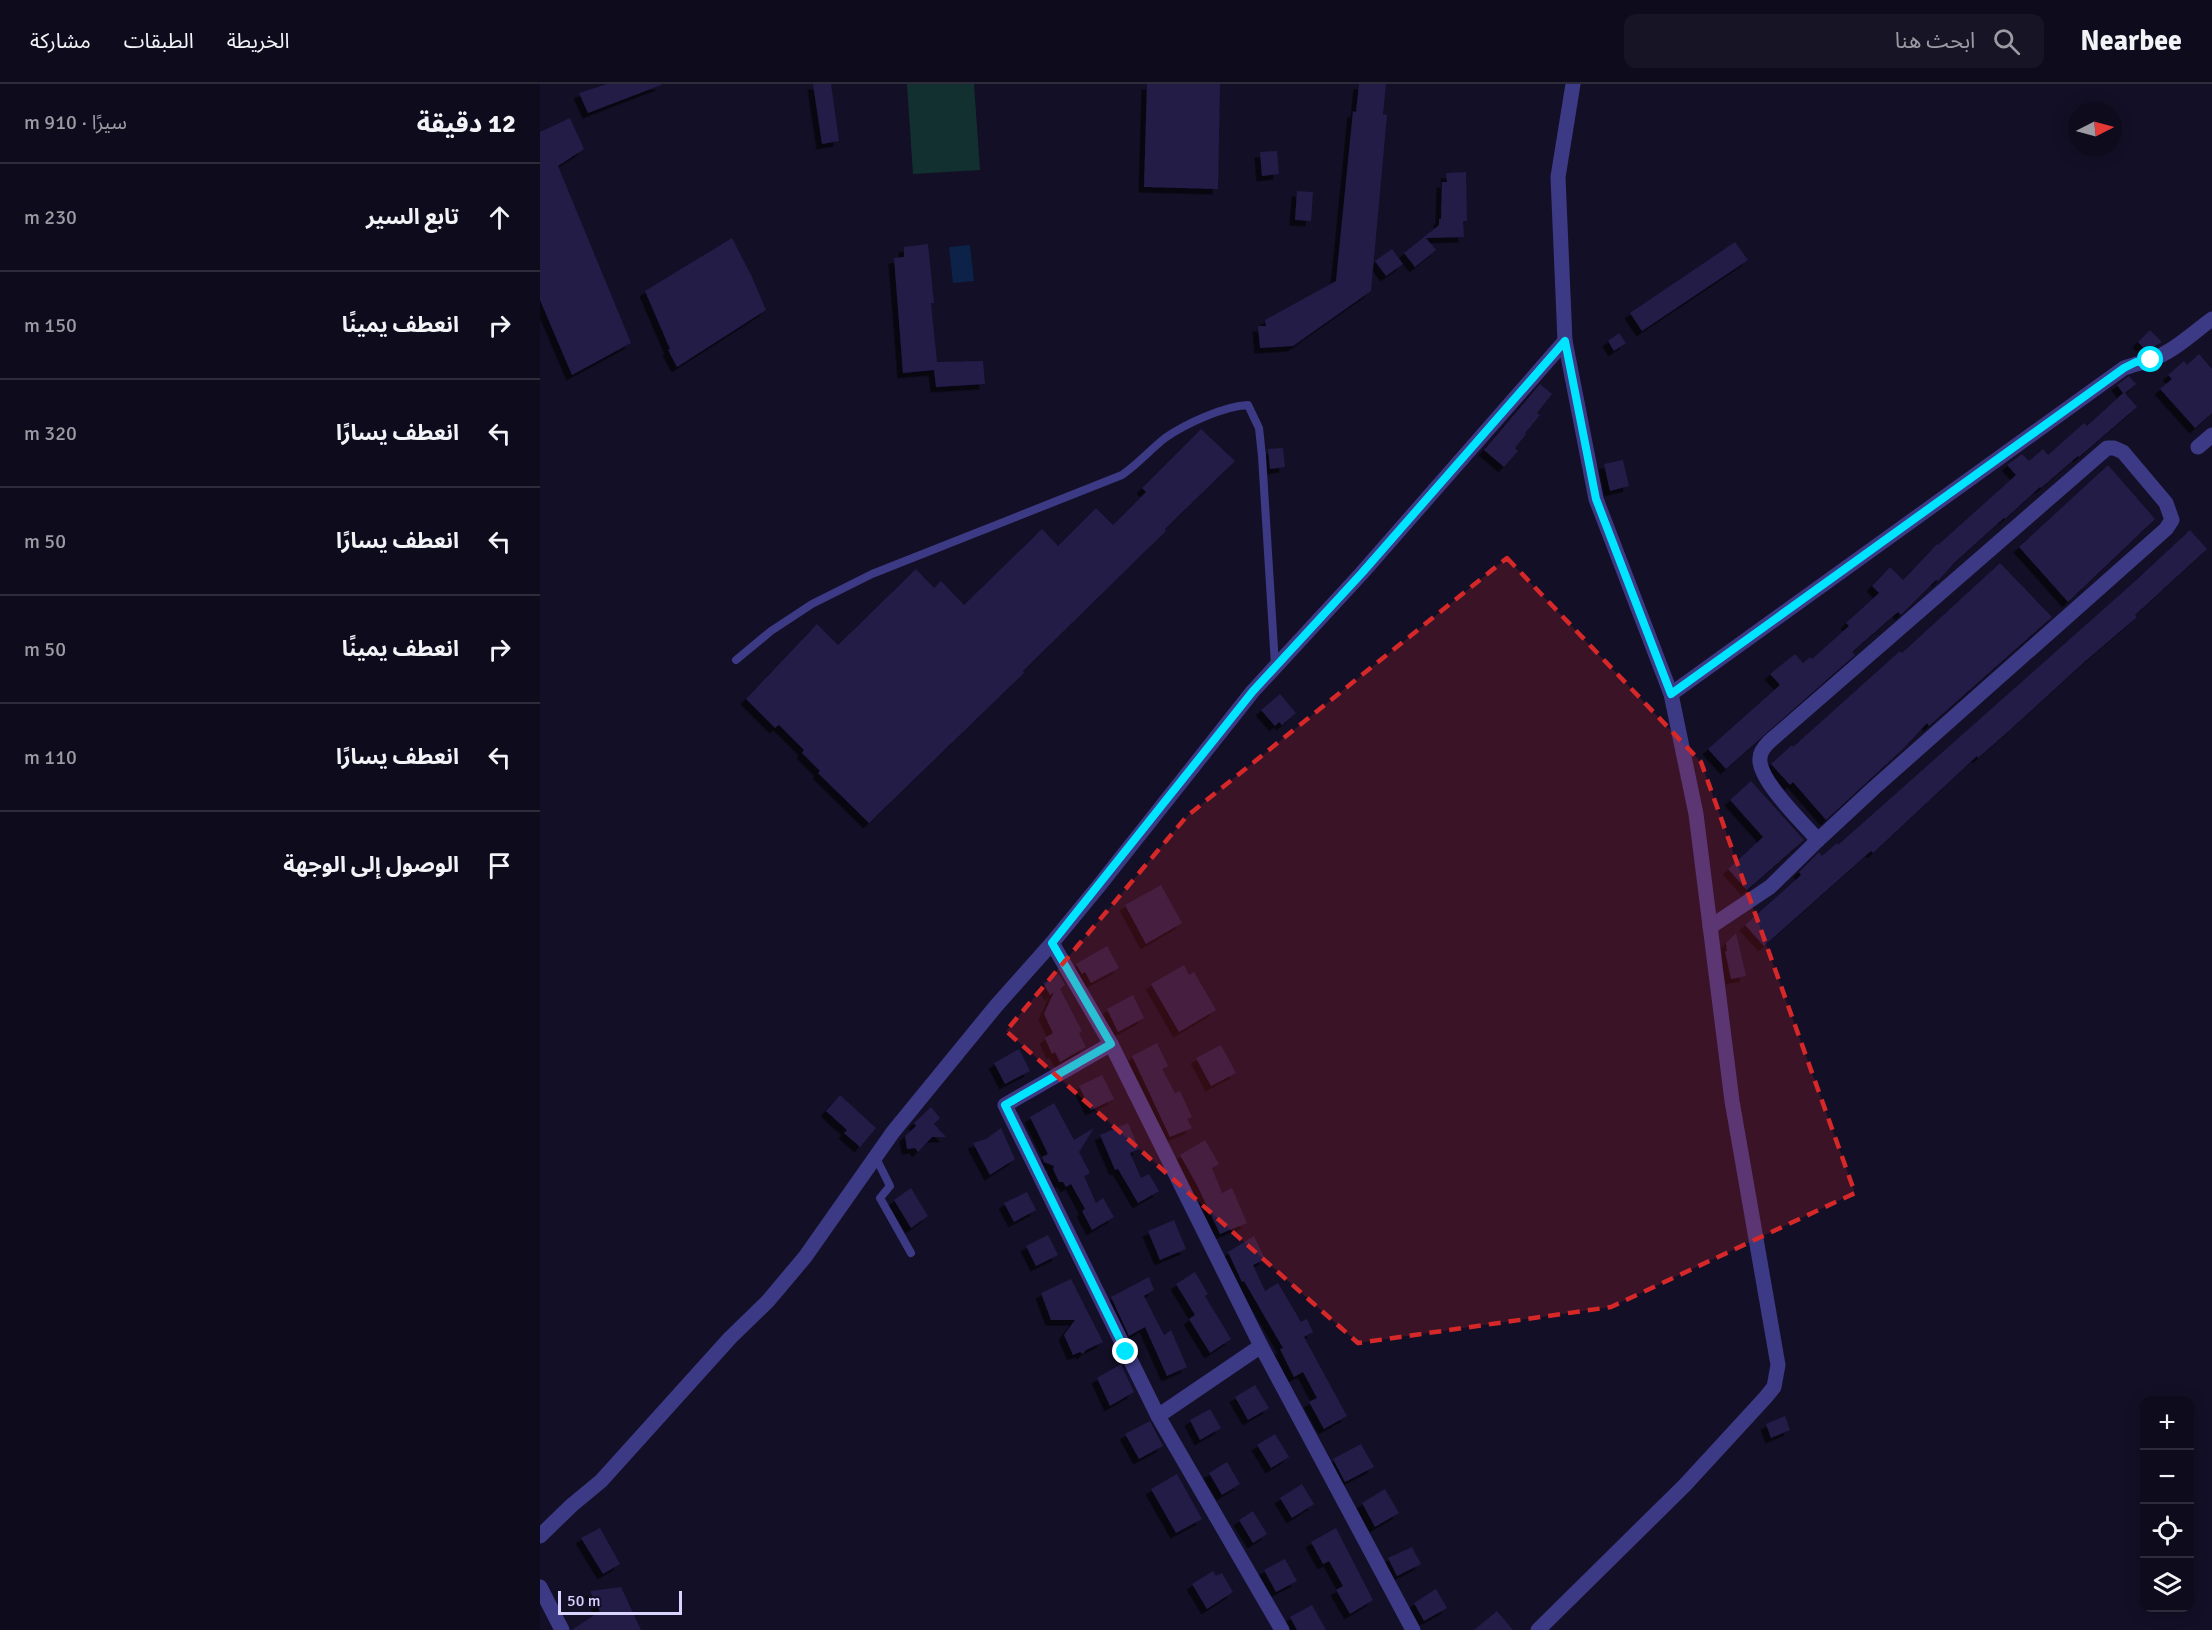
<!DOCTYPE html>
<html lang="ar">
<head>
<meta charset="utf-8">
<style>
  :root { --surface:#0e0b1c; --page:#171425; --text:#f1f3f6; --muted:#9b9ba3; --line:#2e2b3b }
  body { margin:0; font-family:Signika,"Noto Sans Arabic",sans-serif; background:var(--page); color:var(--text); direction:rtl }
  .controls { position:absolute; right:18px; bottom:18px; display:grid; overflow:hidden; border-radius:12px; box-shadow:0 3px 15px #0003 }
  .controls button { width:54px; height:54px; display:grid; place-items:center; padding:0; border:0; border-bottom:2px solid var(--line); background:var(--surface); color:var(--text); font:30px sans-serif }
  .compass { position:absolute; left:1528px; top:18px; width:54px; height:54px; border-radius:50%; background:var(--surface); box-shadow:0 3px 15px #0003; rotate:84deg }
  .scale { position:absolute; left:18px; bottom:15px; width:124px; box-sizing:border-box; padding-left:6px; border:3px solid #d9d4ff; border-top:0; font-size:16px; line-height:21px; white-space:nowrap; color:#d9d4ff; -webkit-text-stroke:4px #130f26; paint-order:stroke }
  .stop { position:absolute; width:18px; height:18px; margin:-14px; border:4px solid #00e5ff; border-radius:50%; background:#fff }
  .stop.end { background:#00e5ff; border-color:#fff; box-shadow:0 2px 6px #0008 }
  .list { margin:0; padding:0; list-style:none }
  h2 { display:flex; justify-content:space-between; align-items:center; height:78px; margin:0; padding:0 24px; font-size:26px }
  h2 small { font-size:20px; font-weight:400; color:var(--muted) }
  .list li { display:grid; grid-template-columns:39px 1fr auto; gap:18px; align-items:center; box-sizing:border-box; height:108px; padding:0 24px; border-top:2px solid var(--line) }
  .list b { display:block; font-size:22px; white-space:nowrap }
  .list em { font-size:20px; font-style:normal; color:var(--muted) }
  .icon { flex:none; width:33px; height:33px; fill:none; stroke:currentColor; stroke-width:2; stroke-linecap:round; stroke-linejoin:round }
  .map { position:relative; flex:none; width:1672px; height:1546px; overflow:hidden; direction:ltr }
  header { display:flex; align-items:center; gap:36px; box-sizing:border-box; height:84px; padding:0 30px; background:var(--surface); border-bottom:2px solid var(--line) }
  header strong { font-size:28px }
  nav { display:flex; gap:33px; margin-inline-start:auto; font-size:21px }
  .search { width:420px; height:54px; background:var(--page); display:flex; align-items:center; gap:15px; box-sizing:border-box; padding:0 21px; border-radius:12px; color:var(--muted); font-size:22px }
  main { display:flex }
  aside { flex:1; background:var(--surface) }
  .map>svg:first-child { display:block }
  .green { fill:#12302f }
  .water { fill:#0c2248 }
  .building { fill:#241b47; filter:url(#shadow) }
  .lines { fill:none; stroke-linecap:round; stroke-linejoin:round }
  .lane { stroke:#3d3a85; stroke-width:8 }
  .street { stroke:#3d3a85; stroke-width:15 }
  .route { stroke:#00e5ff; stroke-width:8 }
  .marked { fill:#d62828; fill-opacity:0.2; stroke:#d62828; stroke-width:4.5; stroke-dasharray:12 8; stroke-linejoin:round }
</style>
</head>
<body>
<header>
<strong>Nearbee</strong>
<div class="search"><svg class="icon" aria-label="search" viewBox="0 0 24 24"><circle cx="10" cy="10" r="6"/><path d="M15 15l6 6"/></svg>ابحث هنا</div>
<nav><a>الخريطة</a><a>الطبقات</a><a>مشاركة</a></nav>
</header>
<main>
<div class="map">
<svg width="1672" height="1546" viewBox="0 0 1672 1546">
  <defs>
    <filter id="shadow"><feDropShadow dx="-5.5" dy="5.5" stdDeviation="0" flood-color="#0009"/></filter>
  </defs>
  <rect width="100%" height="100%" fill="#130f26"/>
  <polygon class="green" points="367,0 434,0 440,86 373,90"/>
  <polygon class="water" points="430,161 434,197 413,199 409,163"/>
  <g class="building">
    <polygon points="67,0 121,0 121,1 48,29 39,9"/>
    <polygon points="273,0 291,0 299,57 282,60"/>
    <polygon points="607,0 680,0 678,105 604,103"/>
    <polygon points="819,0 846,0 843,30 847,31 831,207 753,262 720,264 718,242 726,242 725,236 796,197 813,27 816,28"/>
    <polygon points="30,34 44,65 18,82 91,259 32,291 0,216 0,48"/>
    <polygon points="737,67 739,90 722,92 720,68"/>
    <polygon points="926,88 927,137 923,137 924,153 886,154 896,166 875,183 864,169 899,141 899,135 901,135 902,98 907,98 906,89"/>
    <polygon points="757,107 773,108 771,137 755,136"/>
    <polygon points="192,154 212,193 226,226 137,283 128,266 130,265 105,207"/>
    <polygon points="1195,158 1208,176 1102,247 1090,229"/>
    <polygon points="388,160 394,219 391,219 397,278 443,277 445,300 396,303 394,286 363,289 354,174 364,173 364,163"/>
    <polygon points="852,165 863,180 846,192 835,177"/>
    <polygon points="1610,246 1622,258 1606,267 1598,258"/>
    <polygon points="1079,249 1086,259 1074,267 1068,257"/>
    <polygon points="1659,270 1672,285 1672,329 1655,344 1620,305 1632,295 1628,291 1644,277 1647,281"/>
    <polygon points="1589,292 1596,300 1585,309 1597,323 1539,373 1538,372 1501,404 1500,403 1465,435 1464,434 1415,478 1398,497 1396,496 1361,531 1358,528 1312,568 1315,571 1186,685 1168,665 1240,601 1230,590 1255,570 1263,579 1270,573 1272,575 1309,542 1306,539 1339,509 1332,502 1350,483 1363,496 1397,460 1398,461 1476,391 1467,381 1482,370 1489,377 1503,365 1508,371 1544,339 1547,342 1583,309 1577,301"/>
    <polygon points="1000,300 1012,310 997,329 1000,331 985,349 986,350 975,364 978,367 964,383 944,366"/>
    <polygon points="661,345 695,377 625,445 626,447 483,587 484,589 329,739 278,689 280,687 262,669 264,666 239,641 235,644 206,615 277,540 298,561 376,485 394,504 401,497 424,521 502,445 518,462 556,424 573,441 606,408 602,404"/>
    <polygon points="743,364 745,383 730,385 728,365"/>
    <polygon points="1083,376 1089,402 1070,407 1064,380"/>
    <polygon points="1568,381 1615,435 1528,518 1479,463"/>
    <polygon points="1650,446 1667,465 1595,531 1597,533 1542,580 1471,645 1438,674 1437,672 1333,769 1331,767 1224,862 1205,841 1261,791 1259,788 1279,768 1282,772 1297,759 1298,761 1593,499"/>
    <polygon points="1460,479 1512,533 1389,642 1387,639 1363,665 1286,736 1253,698 1250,701 1231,680 1252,661 1253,663 1360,567 1362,569"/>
    <polygon points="740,610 756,629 742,641 739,638 735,642 721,626"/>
    <polygon points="1211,697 1264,756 1207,806 1188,785 1223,753 1190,716"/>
    <polygon points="621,801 642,839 606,860 585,821"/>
    <polygon points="1196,849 1206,892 1191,895 1185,867 1187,867 1186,859"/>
    <polygon points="567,862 579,884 551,899 545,888 542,890 536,880"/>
    <polygon points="644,881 649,891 654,888 676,926 639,948 611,900"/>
    <polygon points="519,890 525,901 520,905 542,947 539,949 546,963 520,978 515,968 512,970 505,954 513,949 504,930 514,908 510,911 503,899"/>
    <polygon points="593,911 604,934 578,948 567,925"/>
    <polygon points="617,959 628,982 622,985 635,1009 640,1007 652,1033 647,1035 652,1044 630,1053 592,972"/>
    <polygon points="681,961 696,989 671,1002 656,974"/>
    <polygon points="479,965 490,987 465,1000 454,979"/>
    <polygon points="562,991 574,1015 551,1026 539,1002"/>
    <polygon points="300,1011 336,1044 320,1063 304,1049 307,1046 286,1027"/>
    <polygon points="514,1019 534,1056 554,1044 539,1068 550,1089 544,1092 556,1119 563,1114 574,1133 552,1146 542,1127 545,1125 531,1100 526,1103 523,1098 519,1098 513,1085 514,1082 504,1078 502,1073 508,1070 490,1033"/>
    <polygon points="391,1023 400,1034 394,1040 406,1053 392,1053 378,1068 375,1064 367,1065 365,1052 376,1042 374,1039"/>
    <polygon points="588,1039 599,1065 590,1069 601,1094 609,1090 619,1107 598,1119 578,1085 575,1086 560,1051"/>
    <polygon points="461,1044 475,1075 450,1091 433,1059 446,1055"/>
    <polygon points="665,1056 679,1080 672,1084 682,1109 692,1104 707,1139 680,1150 657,1101 640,1071"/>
    <polygon points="371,1104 388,1132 371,1144 354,1116"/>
    <polygon points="487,1108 496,1126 474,1138 464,1119"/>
    <polygon points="634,1136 646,1165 620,1176 608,1147"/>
    <polygon points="508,1151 518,1171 496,1182 486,1162"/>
    <polygon points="714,1152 725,1175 713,1181 725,1207 738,1199 761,1238 767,1235 773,1248 764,1253 807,1332 784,1345 769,1318 777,1314 763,1288 754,1293 740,1265 743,1264 704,1197 702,1198 688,1168"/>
    <polygon points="655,1188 668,1210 665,1212 691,1255 670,1269 649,1235 655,1231 636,1200"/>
    <polygon points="609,1193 614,1206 604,1212 624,1251 631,1246 647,1283 627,1292 605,1243 589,1252 571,1213"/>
    <polygon points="531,1195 563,1258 546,1266 543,1270 540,1268 533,1271 524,1251 535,1236 511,1236 501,1209"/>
    <polygon points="581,1280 594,1308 570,1322 557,1294"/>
    <polygon points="715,1301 729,1324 708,1336 695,1313"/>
    <polygon points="670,1325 681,1344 660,1356 650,1336"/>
    <polygon points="1245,1332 1250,1346 1231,1354 1226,1340"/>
    <polygon points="610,1337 623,1362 599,1375 585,1350"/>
    <polygon points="735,1350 749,1373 731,1384 717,1361"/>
    <polygon points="821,1360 834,1383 805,1398 793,1375"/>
    <polygon points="687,1378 700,1400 682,1411 669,1389"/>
    <polygon points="637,1390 662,1435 636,1449 611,1405"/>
    <polygon points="762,1400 774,1420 752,1434 740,1414"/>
    <polygon points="845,1405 859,1429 835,1443 822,1419"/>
    <polygon points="713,1427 727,1450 713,1459 699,1436"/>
    <polygon points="60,1444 80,1480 63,1490 41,1454"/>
    <polygon points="796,1444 833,1516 810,1530 796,1506 803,1502 789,1477 783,1480 771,1458"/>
    <polygon points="872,1463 881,1480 857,1492 848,1474"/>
    <polygon points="745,1475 757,1497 736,1508 724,1486"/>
    <polygon points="673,1487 676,1492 682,1489 693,1508 667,1525 652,1500"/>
    <polygon points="81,1503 101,1546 32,1546 60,1527 50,1507"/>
    <polygon points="896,1505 907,1524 884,1537 874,1519"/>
    <polygon points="772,1521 786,1546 757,1546 750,1533"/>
    <polygon points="957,1527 973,1546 934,1546"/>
  </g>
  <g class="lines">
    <g class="lane">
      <path d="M196 576 231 547 272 520 332 490 582 391C598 380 610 366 625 354 645 340 684 322 708 321L719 344 722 372 735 581"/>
      <polyline points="336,1074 350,1102 340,1114 371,1169"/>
    </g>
    <g class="street">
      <polyline points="1658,363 1672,351"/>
      <path d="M1567 364H1574L1583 368 1626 419 1632 436 1626 445 1334 704 1278 756C1264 740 1217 695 1220 674 1220 668 1225 662 1229 658Z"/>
      <path d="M1131 610 1584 284C1594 280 1603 279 1612 275 1633 268 1654 248 1672 235"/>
      <polyline points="1170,843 1230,803 1278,756"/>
      <polyline points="512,859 571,960 721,1262 873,1546"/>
      <polyline points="571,960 465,1021 618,1332 742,1546"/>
      <polyline points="618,1332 721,1262"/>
      <polyline points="0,1452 32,1421 61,1397 190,1254 228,1217 265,1173 353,1048 456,922 512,859 558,803 713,607 821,490 1025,257"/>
      <polyline points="0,1503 22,1546"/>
      <polyline points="998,1546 1145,1401 1225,1314 1234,1303 1238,1281 1192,1017 1156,730 1131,610 1056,415 1025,257 1018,93 1033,0"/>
    </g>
  </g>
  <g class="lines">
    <polyline class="route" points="586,1268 465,1021 571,960 512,859 713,607 821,490 1025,257 1056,415 1131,610 1584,284 1596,278 1611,276"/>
  </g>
  <path class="marked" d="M967 474 1161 678 1315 1109 1071 1223 818 1259 466 947 647 732Z"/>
</svg>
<div class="controls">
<button>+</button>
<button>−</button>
<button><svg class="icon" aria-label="locate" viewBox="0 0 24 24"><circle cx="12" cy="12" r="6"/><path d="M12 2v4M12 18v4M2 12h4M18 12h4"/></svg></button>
<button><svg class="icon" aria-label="layers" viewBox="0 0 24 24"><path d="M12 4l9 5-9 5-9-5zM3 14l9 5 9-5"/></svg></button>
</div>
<svg class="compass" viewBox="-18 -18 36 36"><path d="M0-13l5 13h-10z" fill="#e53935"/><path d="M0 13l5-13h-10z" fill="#9b9ba3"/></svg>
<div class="scale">50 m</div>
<div class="stop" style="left:1611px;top:276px"></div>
<div class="stop end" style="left:586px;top:1268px"></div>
</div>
<aside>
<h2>12 دقيقة<small>سيرًا · 910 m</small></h2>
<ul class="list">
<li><svg class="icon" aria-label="ahead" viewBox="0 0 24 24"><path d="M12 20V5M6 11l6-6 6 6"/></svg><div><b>تابع السير</b></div><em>230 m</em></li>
<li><svg class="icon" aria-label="right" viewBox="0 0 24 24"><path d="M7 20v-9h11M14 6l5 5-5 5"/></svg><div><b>انعطف يمينًا</b></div><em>150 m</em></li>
<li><svg class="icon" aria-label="left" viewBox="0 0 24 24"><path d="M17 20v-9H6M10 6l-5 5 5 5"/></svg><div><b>انعطف يسارًا</b></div><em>320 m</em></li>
<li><svg class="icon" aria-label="left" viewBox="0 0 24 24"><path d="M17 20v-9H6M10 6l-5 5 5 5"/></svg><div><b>انعطف يسارًا</b></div><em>50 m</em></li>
<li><svg class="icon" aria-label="right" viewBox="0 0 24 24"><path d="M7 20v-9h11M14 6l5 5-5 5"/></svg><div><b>انعطف يمينًا</b></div><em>50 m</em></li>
<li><svg class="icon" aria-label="left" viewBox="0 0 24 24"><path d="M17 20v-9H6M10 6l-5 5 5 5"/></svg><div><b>انعطف يسارًا</b></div><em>110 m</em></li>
<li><svg class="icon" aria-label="arrive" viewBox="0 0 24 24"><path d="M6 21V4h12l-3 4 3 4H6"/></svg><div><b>الوصول إلى الوجهة</b></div></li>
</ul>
</aside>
</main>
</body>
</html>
